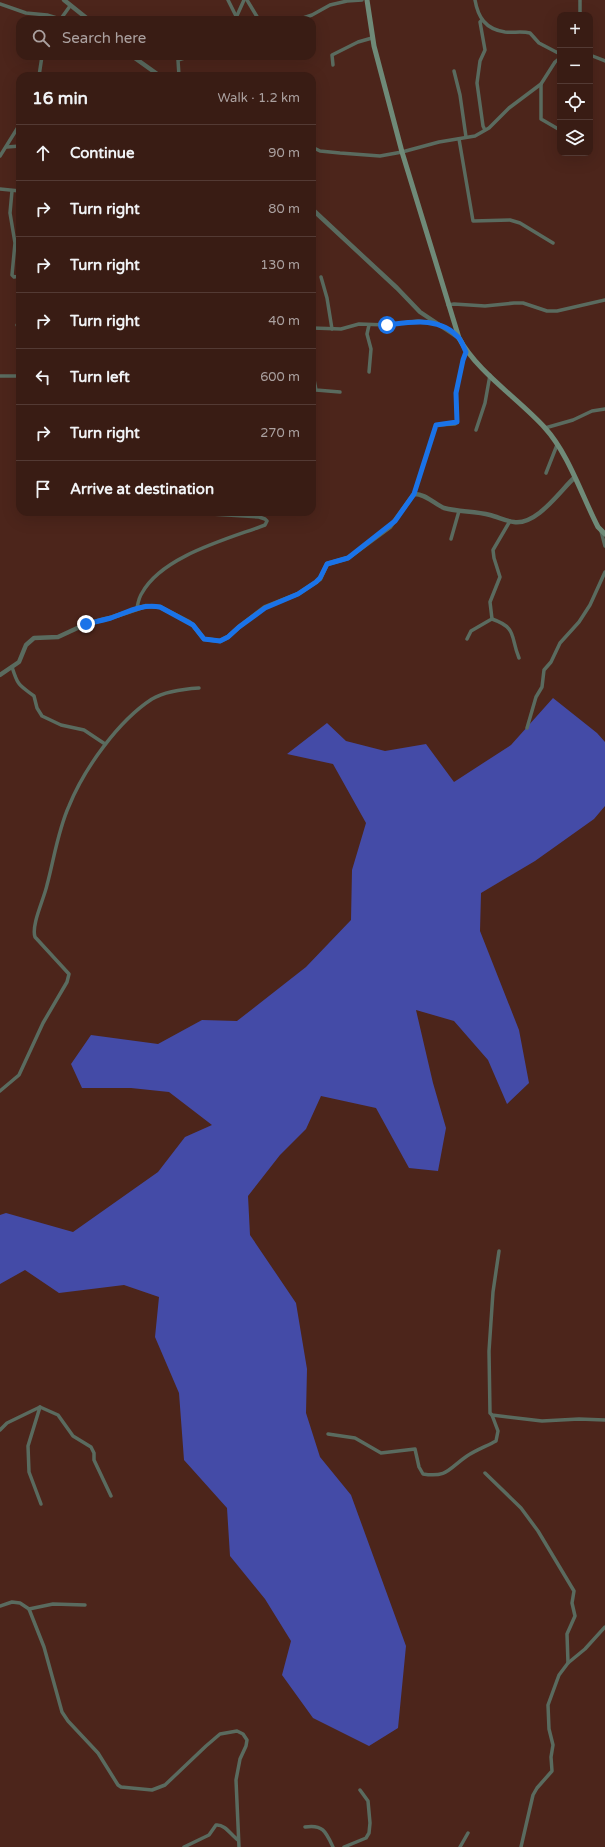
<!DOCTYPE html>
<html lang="en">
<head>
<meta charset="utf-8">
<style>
  :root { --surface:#391c14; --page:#40251d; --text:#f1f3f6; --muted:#aba1a0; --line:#533a34 }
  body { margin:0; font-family:"Varela Round",sans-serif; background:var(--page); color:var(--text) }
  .controls { position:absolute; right:12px; top:12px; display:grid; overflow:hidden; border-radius:8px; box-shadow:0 4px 16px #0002 }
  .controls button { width:36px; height:36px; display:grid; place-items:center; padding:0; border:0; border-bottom:1px solid var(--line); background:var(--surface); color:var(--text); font:20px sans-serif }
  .stop { position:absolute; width:12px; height:12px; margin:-9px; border:3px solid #1a73e8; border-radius:50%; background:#fff }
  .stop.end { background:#1a73e8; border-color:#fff; box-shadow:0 1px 4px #0008 }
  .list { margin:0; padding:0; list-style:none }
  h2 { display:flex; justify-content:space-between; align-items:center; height:52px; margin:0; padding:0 16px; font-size:17px }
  h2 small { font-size:13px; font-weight:400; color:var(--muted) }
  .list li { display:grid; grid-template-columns:26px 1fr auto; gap:12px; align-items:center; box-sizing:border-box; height:56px; padding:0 16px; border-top:1px solid var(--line) }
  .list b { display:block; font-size:15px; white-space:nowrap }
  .list em { font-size:13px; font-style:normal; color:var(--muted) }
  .icon { flex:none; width:22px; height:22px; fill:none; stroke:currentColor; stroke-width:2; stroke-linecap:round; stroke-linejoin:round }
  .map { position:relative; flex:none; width:605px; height:1847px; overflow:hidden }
  .search { position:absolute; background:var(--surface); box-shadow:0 4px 16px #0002; left:16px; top:16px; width:300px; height:44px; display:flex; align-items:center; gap:10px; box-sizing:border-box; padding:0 14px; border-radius:12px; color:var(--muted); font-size:15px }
  .panel { position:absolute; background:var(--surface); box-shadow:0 4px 16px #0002; left:16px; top:72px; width:300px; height:444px; border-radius:12px }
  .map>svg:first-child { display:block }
  .green { fill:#444ba7 }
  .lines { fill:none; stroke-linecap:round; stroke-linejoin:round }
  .minor { stroke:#5a6b5f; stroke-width:3.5 }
  .tertiary { stroke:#5a6b5f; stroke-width:4.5 }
  .secondary { stroke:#6f8a78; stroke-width:5 }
  .route { stroke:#1a73e8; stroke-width:5 }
</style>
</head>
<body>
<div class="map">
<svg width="605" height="1847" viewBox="0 0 605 1847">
  <rect width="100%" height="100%" fill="#4c251b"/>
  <polygon class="green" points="553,698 597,733 605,742 605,806 594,819 535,861 481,893 480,931 519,1030 529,1083 507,1104 488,1060 454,1021 416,1010 433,1083 446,1128 438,1171 409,1168 376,1108 321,1096 306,1129 280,1155 248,1196 250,1235 296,1303 307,1369 306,1413 320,1457 351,1495 406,1646 398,1728 369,1746 313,1718 282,1675 291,1641 265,1599 230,1556 227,1508 184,1460 179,1393 155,1337 159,1297 124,1285 59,1293 25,1270 0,1284 0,1215 6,1213 73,1232 158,1172 185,1137 212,1125 169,1092 131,1088 82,1088 71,1064 91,1035 158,1044 202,1020 237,1021 306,967 351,920 352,870 366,823 333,764 287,754 327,723 346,741 385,751 426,744 454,782 511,745"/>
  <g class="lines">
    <g class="minor">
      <polyline points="228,0 237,18"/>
      <polyline points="247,0 259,20"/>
      <path d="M475 0C478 17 485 29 505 32 513 33 522 31 530 33L539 43 560 54"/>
      <polyline points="580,0 580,15"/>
      <polyline points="0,4 26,13 47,15 60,19"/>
      <polyline points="60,20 70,6"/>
      <polyline points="235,20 244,0"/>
      <polyline points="297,20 312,15 330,5 347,1 362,0"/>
      <polyline points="482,20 480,22 485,50 480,61 477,83 483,126 485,130"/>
      <polyline points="590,55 605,61"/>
      <polyline points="333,65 332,55 358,42 372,38"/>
      <polyline points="454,71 460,95 466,137"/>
      <polyline points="39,76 42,56"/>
      <polyline points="179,76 178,60 191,56"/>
      <polyline points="541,84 541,119 560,130"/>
      <polyline points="459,139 473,221 510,220 520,223 553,243"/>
      <polyline points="7,147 20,146"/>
      <polyline points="312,147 320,151 340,153 380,156 402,152 439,142 475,136 489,128 509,108 541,84 555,62 560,58"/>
      <polyline points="0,156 20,124"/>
      <polyline points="0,189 20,191"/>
      <polyline points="12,191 10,213 15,243 12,275 14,277 20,276"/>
      <polyline points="321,277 327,298 332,329"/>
      <polyline points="448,305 454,304 485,306 514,303 523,303 547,311 557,311 605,300"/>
      <polyline points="17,325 20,325"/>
      <polyline points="312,328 341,329 359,324 387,325 418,321 434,323"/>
      <polyline points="312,369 316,390 340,392"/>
      <polyline points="369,372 371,349 367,334 369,325"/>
      <polyline points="0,376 20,376"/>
      <polyline points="545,428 573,420 592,411 605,409"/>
      <polyline points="476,430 485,403 490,375"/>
      <polyline points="546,473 557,445"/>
      <polyline points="414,494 436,425 455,424 457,422 456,393 463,360 466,352"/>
      <polyline points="601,531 605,546"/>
      <polyline points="451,539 459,511"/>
      <path d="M137 608C138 603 139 597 142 593 162 556 228 539 265 525L267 521 265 519 259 517 178 512"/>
      <polyline points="492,619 490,602 500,577 494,558 493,550 510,521"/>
      <path d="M467 639 471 631 490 620 492 619C518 628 510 637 519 658"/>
      <path d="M12 667C18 686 19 685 34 696L37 708 42 716 61 725 84 730 105 744"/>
      <polyline points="527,728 536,697 542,687 544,670 551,662 560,643 579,622 590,605 605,572"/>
      <path d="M0 1091 19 1075 43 1023 67 982 69 974 35 937C31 925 44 899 47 885 54 859 58 830 69 806 84 769 118 721 152 699 166 691 183 689 199 688"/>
      <polyline points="499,1251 493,1292 489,1351 490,1413 492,1415 542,1421 579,1419 605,1420"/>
      <polyline points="40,1407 28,1446 29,1472 41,1504"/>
      <polyline points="0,1430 7,1423 40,1407 58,1415 73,1436 91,1447 94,1453 94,1460 111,1496"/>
      <path d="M328 1434 355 1438 381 1453 415 1449 419 1467 423 1474C448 1478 449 1468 467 1456 476 1450 487 1446 496 1441L498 1431 492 1415"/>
      <polyline points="485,1473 521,1508 538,1531 574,1591 572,1603 575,1616 567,1634 568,1663"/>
      <polyline points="0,1606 12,1602 20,1603 29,1609 53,1604 85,1605"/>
      <polyline points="29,1609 44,1647 62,1712 68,1721 98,1753 118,1785 121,1787 152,1790 165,1785 206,1746 220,1734 237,1731 243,1734 247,1740 246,1746 240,1759 236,1780 239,1847"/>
      <path d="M305 1827C323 1824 326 1832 333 1847"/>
      <path d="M184 1847 209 1835 216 1825C225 1824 231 1835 238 1840"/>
      <polyline points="344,1847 366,1838 369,1833 370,1823 368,1801 360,1790"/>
      <polyline points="460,1847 468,1833"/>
      <polyline points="521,1847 533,1795 537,1788 552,1771 551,1757 553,1745 549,1729 548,1705 559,1675 568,1663 585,1649 605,1627"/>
    </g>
    <g class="tertiary">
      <polyline points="64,0 89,20"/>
      <polyline points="132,56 160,76"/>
      <polyline points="312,209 397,288 420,312 459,338"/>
      <path d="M0 675 19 662 26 645 34 638 58 637 86 624 110 618 146 606 160 607 189 622 193 625 204 639 220 641 228 637 239 627 265 607 298 594 316 582 320 579 327 564 348 558 390 527 414 494C424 493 435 504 444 508 459 512 475 511 490 515 498 517 506 521 514 522 537 525 559 492 574 478"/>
    </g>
    <path class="secondary" d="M367 0 374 46 402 152 459 338C477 372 519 399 545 428 568 453 582 496 598 527L605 534"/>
  </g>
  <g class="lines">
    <path class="route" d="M86 624C95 622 103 620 111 618 128 612 141 604 160 607L193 625 204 639 220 641 228 637 239 627 265 608 298 594 316 582 320 578 327 564 348 558 395 521 414 494 436 425 457 422 456 393 463 360 466 352C464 348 462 342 459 338 440 316 411 322 387 325"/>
  </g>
</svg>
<div class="controls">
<button>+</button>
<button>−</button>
<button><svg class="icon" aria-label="locate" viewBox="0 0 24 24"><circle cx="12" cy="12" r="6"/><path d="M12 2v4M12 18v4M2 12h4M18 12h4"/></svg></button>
<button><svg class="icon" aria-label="layers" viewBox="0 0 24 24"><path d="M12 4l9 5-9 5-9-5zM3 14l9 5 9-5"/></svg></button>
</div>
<div class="stop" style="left:387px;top:325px"></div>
<div class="stop end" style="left:86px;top:624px"></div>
<div class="search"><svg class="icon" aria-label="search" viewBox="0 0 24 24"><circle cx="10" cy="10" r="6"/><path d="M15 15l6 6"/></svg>Search here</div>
<section class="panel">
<h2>16 min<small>Walk · 1.2 km</small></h2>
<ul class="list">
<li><svg class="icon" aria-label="ahead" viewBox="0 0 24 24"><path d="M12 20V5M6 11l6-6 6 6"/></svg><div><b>Continue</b></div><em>90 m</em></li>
<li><svg class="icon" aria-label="right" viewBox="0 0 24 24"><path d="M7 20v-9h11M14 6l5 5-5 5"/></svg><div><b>Turn right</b></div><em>80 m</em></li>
<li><svg class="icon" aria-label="right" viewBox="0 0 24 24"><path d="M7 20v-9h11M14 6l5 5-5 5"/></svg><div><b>Turn right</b></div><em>130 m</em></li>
<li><svg class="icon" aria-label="right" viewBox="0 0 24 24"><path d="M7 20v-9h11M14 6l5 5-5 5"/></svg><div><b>Turn right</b></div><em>40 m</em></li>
<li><svg class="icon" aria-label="left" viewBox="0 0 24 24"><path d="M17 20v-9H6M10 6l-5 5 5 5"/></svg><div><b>Turn left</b></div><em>600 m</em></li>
<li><svg class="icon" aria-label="right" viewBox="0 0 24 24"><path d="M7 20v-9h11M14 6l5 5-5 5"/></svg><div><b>Turn right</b></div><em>270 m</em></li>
<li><svg class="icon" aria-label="arrive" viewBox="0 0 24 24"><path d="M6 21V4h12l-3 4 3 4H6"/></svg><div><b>Arrive at destination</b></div></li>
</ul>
</section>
</div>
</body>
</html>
